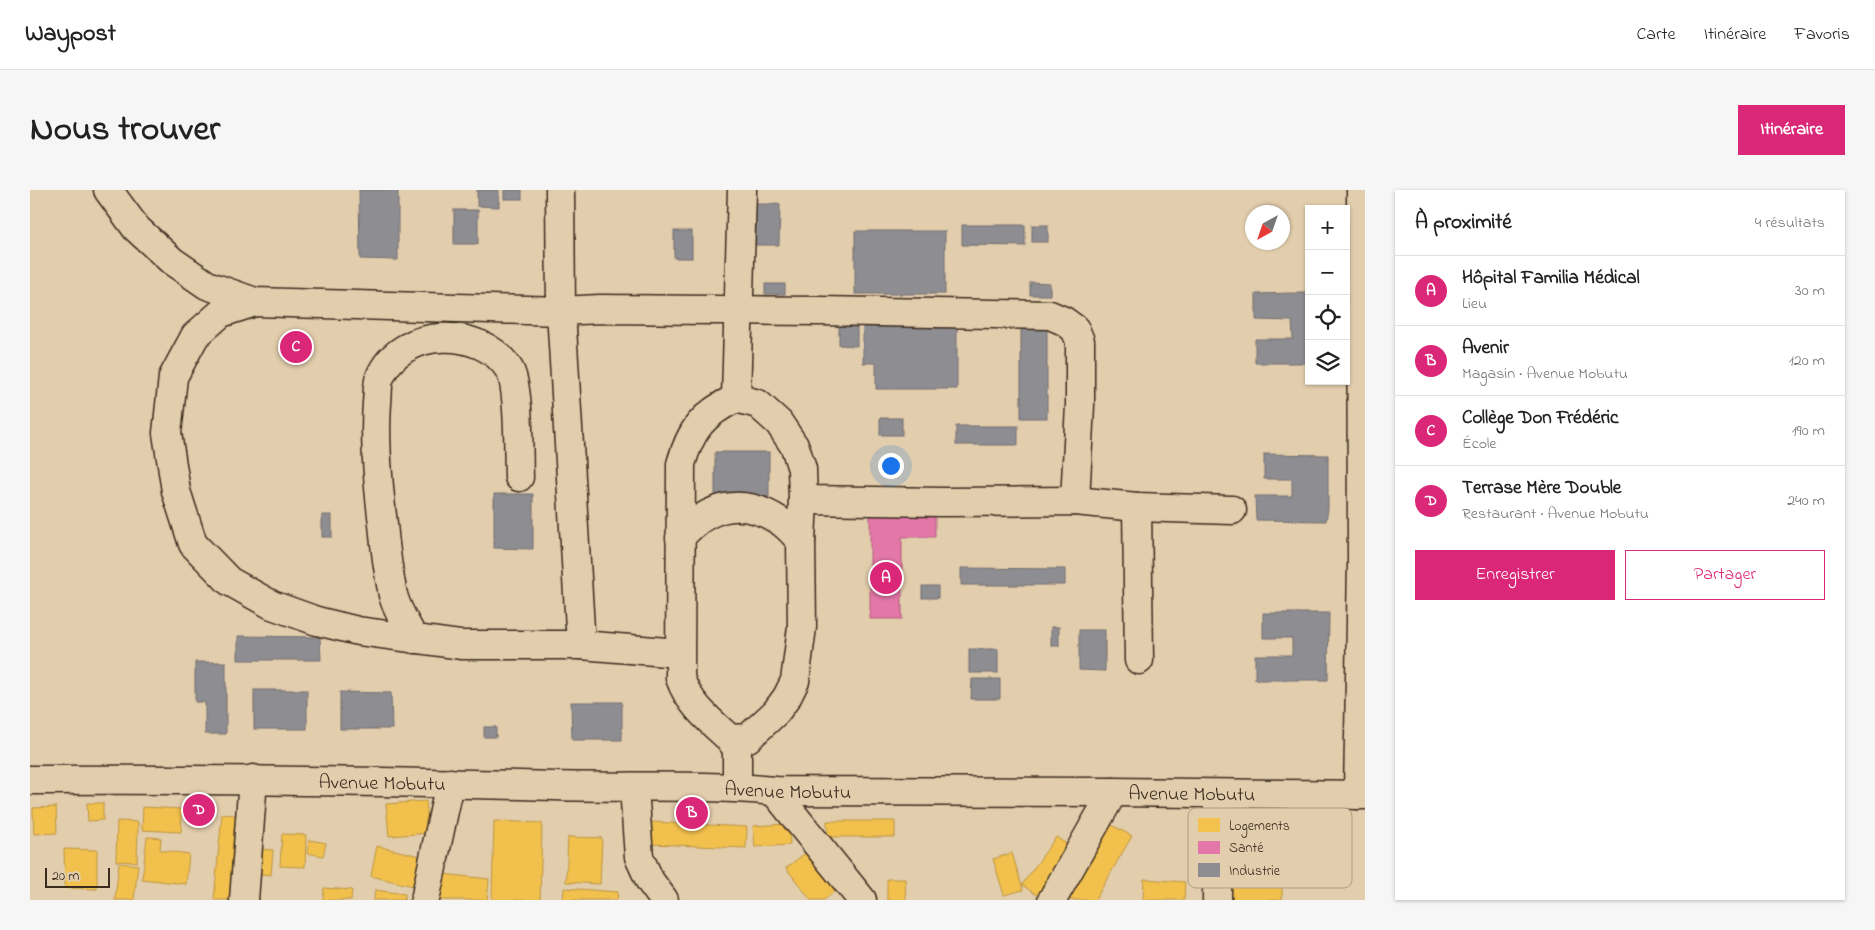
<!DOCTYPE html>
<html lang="fr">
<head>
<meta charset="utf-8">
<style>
  :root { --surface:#fff; --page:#f6f6f6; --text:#222; --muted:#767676; --line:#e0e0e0; --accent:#db2777 }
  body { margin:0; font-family:"Indie Flower",sans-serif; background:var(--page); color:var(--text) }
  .controls { position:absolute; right:15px; top:15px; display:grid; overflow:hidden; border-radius:0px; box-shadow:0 1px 4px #0004 }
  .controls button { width:45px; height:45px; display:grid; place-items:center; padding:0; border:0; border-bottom:1px solid var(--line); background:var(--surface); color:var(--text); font:25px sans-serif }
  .compass { position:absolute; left:1215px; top:15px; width:45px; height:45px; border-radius:50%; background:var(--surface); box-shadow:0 1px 4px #0004; rotate:220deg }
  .scale { position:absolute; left:15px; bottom:12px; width:65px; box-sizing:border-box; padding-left:5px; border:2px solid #3b2a1e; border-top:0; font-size:14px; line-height:18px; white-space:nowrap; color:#3b2a1e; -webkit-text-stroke:4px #e2cdac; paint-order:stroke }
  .you { position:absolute; left:860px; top:275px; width:18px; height:18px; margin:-12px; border:4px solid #fff; border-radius:50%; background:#1a73e8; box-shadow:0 0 0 8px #1a73e833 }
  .badge { display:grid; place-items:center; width:32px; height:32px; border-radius:50%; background:var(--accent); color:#fff; font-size:16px; font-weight:700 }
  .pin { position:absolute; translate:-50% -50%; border:2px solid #fff; box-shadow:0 1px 5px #0006 }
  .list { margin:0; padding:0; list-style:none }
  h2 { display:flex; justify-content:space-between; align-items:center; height:65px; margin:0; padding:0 20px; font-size:21px }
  h2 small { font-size:16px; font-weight:400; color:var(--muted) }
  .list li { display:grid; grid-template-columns:32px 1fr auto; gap:15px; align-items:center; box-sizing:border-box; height:70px; padding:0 20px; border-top:1px solid var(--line) }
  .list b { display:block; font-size:19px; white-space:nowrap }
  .list p { margin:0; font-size:16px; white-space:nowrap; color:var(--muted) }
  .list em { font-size:16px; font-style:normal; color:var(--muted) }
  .actions { display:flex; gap:10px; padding:15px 20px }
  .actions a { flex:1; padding:11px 0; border:1px solid var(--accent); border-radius:0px; text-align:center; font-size:18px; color:var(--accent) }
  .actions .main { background:var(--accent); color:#fff }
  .icon { flex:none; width:28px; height:28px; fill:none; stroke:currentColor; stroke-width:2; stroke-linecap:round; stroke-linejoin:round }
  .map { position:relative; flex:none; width:1335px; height:710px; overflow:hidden; border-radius:0px }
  header { display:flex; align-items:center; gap:30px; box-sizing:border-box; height:70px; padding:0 25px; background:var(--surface); border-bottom:1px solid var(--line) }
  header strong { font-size:24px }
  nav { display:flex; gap:28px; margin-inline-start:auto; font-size:18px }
  .intro { display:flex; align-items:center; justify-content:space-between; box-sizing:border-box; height:120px; padding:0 30px }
  h1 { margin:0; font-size:35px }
  .button { padding:12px 22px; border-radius:0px; background:var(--accent); color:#fff; font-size:18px; font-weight:700 }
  main { display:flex; gap:30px; padding:0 30px }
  aside { flex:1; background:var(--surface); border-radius:0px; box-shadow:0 1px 4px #0004 }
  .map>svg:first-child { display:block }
  .homes { fill:#f2c14e; stroke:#bb9440 }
  .health { fill:#e377a8; stroke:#b1607f }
  .industry { fill:#8d8d92; stroke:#746f6f }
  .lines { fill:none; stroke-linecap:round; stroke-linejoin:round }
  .minor-casing { stroke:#3b2a1e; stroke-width:31 }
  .minor { stroke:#e2cdac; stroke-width:28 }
  .labels { text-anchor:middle; stroke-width:5; stroke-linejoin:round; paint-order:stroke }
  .street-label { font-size:20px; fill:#3b2a1e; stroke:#e2cdac }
  .key { fill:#e2cdac; stroke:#b09c81; stroke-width:1 }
  .key-label { font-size:14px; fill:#3b2a1e }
</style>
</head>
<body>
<header>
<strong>Waypost</strong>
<nav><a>Carte</a><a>Itinéraire</a><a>Favoris</a></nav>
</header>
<div class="intro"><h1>Nous trouver</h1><a class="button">Itinéraire</a></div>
<main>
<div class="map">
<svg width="1335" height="710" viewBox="0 0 1335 710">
  <rect width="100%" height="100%" fill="#e2cdac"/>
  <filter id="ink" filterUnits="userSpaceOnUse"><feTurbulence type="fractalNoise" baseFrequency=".02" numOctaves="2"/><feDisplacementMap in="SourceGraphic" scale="10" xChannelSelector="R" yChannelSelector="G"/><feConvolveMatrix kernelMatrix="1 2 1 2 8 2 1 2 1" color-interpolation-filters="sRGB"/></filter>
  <g filter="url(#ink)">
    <g class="homes">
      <polygon points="396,611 399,643 359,646 356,614"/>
      <polygon points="57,613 73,613 73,630 58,631"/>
      <polygon points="26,617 27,643 4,644 3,618"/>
      <polygon points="113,617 152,619 151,642 112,640"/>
      <polygon points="192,624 213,626 205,710 184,710"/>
      <polygon points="87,631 108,632 107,672 86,671"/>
      <polygon points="464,631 512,633 510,710 462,710"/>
      <polygon points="797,631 865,631 865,647 798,647"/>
      <polygon points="1074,631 1102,646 1065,710 1029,710"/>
      <polygon points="621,632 717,637 716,658 621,654"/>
      <polygon points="759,634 760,655 725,657 723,636"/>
      <polygon points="252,644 276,645 275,677 250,676"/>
      <polygon points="117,647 131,648 130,660 159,664 156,694 112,689"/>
      <polygon points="538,647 572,648 570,694 536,692"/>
      <polygon points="1026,647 1044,659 1010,707 992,695"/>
      <polygon points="279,650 296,653 293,666 277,663"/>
      <polygon points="347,656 394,667 387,697 341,686"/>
      <polygon points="34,659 67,660 67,699 35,698"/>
      <polygon points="225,659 243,660 241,685 223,683"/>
      <polygon points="778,661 807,699 794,710 781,710 756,678"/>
      <polygon points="982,663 993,700 974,705 963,669"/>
      <polygon points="1201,668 1252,669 1252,710 1200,710"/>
      <polygon points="89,673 108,675 104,710 85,710"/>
      <polygon points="412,684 459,689 457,710 410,710"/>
      <polygon points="857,689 875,689 876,710 857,710"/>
      <polygon points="1114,689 1155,692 1154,710 1113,710"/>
      <polygon points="294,698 322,700 321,710 293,710"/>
      <polygon points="534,698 588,702 587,710 533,710"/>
      <polygon points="345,700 375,704 374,710 344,710"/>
    </g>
    <polygon class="health" points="840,325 905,325 905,347 872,347 872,429 840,429"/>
    <g class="industry">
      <polygon points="329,0 368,0 368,70 330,69"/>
      <polygon points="447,0 469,0 469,17 447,16"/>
      <rect x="474" y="0" width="18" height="9"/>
      <polygon points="718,14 750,14 749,55 718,55"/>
      <rect x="424" y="20" width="24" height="34"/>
      <polygon points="932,35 995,35 995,56 932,55"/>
      <rect x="1002" y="35" width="16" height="17"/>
      <rect x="644" y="41" width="18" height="27"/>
      <rect x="825" y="41" width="90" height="63"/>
      <polygon points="1000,92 1020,93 1020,105 1000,105"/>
      <rect x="735" y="94" width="20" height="10"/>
      <polygon points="1263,103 1279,103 1279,173 1225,173 1225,149 1263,149 1262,131 1226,130 1226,104"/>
      <polygon points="809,132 827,132 827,156 809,155"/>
      <polygon points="927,133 927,199 846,199 846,173 833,173 833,134"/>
      <rect x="991" y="134" width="26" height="94"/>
      <rect x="850" y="228" width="22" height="17"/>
      <rect x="926" y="236" width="62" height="19"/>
      <rect x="685" y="262" width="54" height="45"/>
      <polygon points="1234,264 1298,265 1298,319 1296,331 1226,330 1225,306 1262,306 1262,289 1234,289"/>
      <polygon points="464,304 503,304 503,359 464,358"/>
      <rect x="292" y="325" width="10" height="22"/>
      <polygon points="931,378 1035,379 1035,395 931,395"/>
      <rect x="892" y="396" width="16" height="12"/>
      <polygon points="1233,423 1299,423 1298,490 1225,490 1225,465 1262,465 1262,448 1233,448"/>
      <rect x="1021" y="437" width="8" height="19"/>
      <polygon points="1049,440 1075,440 1075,481 1049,480"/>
      <polygon points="208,446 290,447 291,470 208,470"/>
      <rect x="939" y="459" width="29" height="24"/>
      <polygon points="165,472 196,472 196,544 175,544 175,512 165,512"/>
      <polygon points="942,489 970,489 970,509 941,509"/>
      <rect x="224" y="500" width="53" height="39"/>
      <polygon points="310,502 361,503 362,539 310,539"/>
      <polygon points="541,512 592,512 592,550 542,550"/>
      <rect x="454" y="537" width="12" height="10"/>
    </g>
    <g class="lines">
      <defs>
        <g id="minor">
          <polyline points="78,0 106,38 142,71 177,95 225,112 531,121 570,119 788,121 1020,125 1034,131 1045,139 1050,151 1050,215 1045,311"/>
          <polyline points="530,0 531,121 551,455"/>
          <polyline points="225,112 191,123 165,146 143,187 137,243 146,301 163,354 199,391 242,415 287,431 328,441 431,455 551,455 649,463"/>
          <path d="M706 208 728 214 749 233 765 257 772 279 773 310 771 351 772 437 765 491 757 507 746 522 718 548 700 549C680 531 659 514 650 488L651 274C661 239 673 224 706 208Z"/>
          <polyline points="706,208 712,0"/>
          <polyline points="773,310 912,312 1045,311 1107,317 1202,320"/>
          <polyline points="1107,317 1109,470"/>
          <path d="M650 348C677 316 711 306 748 330 757 335 764 344 771 351"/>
          <path d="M384 449C376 434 367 421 363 405 358 381 355 357 353 334 348 294 344 253 347 213 348 205 347 194 350 187 371 137 451 135 479 179 490 196 488 264 489 287"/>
          <polyline points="700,549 707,559 707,597"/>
          <path id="s1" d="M0 590C175 589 350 591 525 596 598 598 672 594 744 601L1083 602 1335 605"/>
          <polyline points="604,598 609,667 620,691 634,710"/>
          <polyline points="744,601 832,710"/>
          <polyline points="1328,605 1332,371 1331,0"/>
          <polyline points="214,710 223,589"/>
          <polyline points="395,710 420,593"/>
          <polyline points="1022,710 1083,602"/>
          <polyline points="1187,710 1188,604"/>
        </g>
      </defs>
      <use href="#minor" class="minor-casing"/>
      <use href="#minor" class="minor"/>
    </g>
  </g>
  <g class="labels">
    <g class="street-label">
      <text dy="7" stroke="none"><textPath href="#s1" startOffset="352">Avenue Mobutu</textPath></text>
      <text dy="7" stroke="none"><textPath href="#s1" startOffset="758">Avenue Mobutu</textPath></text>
      <text dy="7" stroke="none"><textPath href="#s1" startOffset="1162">Avenue Mobutu</textPath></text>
    </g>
  </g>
  <rect x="1158" y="618" width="164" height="80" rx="8" class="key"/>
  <rect x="1168" y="628" width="22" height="14" fill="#f2c14e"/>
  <rect x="1168" y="651" width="22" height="13" fill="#e377a8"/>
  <rect x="1168" y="673" width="22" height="14" fill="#8d8d92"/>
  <g class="key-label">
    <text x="1199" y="640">Logements</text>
    <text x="1199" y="662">Santé</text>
    <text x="1199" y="685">Industrie</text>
  </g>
</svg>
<div class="controls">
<button>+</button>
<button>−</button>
<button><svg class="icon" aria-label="locate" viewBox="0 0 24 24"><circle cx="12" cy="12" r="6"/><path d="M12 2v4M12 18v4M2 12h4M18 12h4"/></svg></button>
<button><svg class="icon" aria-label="layers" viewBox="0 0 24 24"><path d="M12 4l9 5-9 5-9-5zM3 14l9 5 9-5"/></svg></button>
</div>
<svg class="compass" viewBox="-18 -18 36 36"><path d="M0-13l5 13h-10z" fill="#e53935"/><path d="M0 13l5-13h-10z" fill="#767676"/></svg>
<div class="scale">20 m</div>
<div class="you"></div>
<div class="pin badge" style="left:856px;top:388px">A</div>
<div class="pin badge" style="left:662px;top:623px">B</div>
<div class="pin badge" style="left:266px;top:157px">C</div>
<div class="pin badge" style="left:169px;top:620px">D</div>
</div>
<aside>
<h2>À proximité<small>4 résultats</small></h2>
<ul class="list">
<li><span class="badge">A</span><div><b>Hôpital Familia Médical</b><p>Lieu</p></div><em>30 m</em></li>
<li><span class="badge">B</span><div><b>Avenir</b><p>Magasin · Avenue Mobutu</p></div><em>120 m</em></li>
<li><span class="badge">C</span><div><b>Collège Don Frédéric</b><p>École</p></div><em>190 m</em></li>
<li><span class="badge">D</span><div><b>Terrase Mère Double</b><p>Restaurant · Avenue Mobutu</p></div><em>240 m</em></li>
</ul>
<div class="actions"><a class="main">Enregistrer</a><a>Partager</a></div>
</aside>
</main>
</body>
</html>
